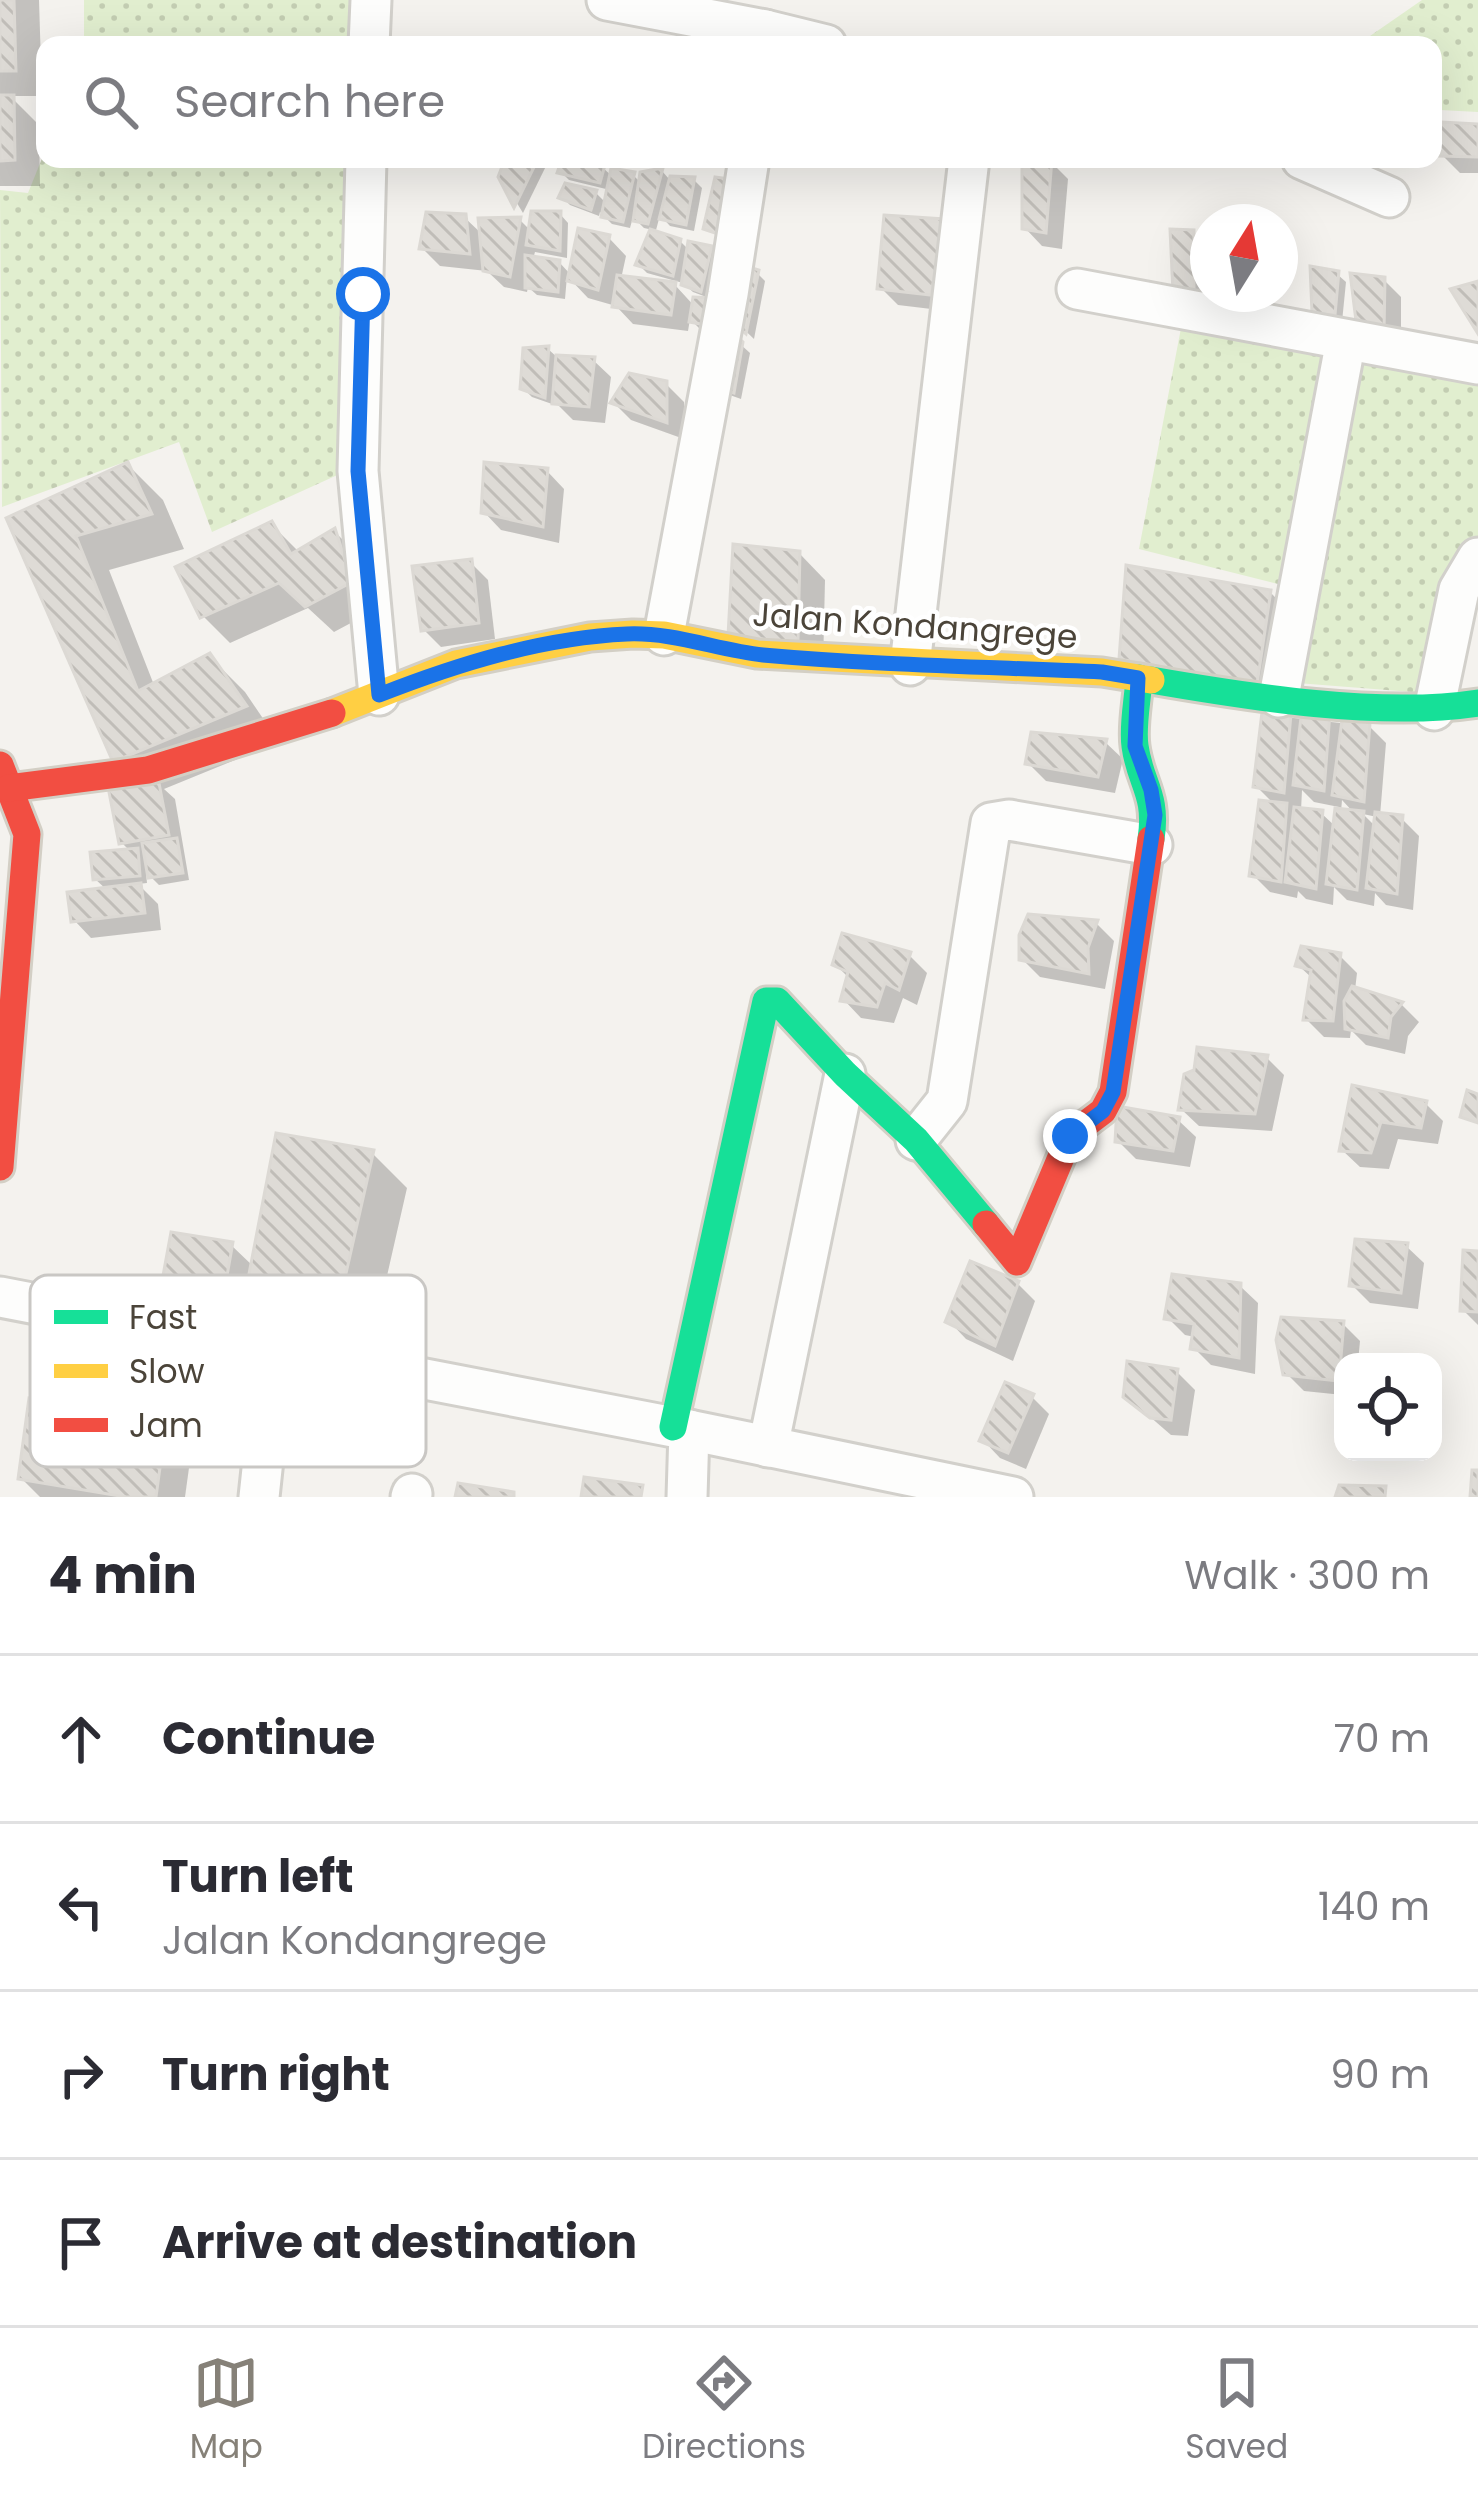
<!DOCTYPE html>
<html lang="en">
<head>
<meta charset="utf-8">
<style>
  :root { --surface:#fff; --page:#f2f2f3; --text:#2b2b33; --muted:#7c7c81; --line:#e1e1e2; --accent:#868178 }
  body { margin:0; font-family:Poppins,sans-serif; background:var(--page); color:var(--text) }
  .controls { position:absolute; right:36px; bottom:36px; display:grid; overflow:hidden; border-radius:24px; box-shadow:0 12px 48px #0002 }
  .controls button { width:108px; height:108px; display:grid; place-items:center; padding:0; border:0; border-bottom:3px solid var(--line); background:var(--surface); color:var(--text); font:60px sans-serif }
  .compass { position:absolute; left:1190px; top:204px; width:108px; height:108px; border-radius:50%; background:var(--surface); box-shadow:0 12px 48px #0002; rotate:11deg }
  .stop { position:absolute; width:36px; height:36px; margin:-27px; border:9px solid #1a73e8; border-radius:50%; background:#fff }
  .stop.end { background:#1a73e8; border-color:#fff; box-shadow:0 3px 12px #0008 }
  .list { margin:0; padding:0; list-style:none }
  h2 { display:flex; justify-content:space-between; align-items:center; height:156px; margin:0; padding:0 48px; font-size:51px }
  h2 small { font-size:39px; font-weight:400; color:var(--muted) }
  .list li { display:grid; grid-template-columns:78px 1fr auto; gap:36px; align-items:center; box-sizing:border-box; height:168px; padding:0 48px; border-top:3px solid var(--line) }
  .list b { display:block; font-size:45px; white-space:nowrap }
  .list p { margin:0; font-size:39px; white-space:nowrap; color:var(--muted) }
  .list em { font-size:39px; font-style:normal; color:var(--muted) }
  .icon { flex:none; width:66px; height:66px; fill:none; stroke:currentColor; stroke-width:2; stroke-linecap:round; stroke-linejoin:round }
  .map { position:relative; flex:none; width:1478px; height:1497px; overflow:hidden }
  .search { position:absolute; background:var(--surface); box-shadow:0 12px 48px #0002; left:36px; right:36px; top:36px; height:132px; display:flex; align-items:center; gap:30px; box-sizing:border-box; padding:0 42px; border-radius:24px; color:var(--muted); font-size:45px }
  .sheet { height:828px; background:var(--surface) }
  nav { display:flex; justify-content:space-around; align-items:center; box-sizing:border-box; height:168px; border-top:3px solid var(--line); background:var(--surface); font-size:33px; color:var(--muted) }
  nav a { display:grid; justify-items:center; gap:6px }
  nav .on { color:var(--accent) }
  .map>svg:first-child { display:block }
  .green { fill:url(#green-dots) }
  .shadow { fill:#0003; fill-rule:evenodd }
  .building { fill:url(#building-back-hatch); stroke:#dcd9d4; stroke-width:3 }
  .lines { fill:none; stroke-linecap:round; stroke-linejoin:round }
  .street-casing { stroke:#d2d0cb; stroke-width:45 }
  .fast-casing { stroke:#d3cfc5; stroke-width:33 }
  .slow-casing { stroke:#d3cfc5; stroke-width:33 }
  .jam-casing { stroke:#d3cfc5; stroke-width:33 }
  .street { stroke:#fdfdfc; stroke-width:39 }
  .fast { stroke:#16e098; stroke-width:27 }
  .slow { stroke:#ffcf43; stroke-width:27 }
  .jam { stroke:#f24e42; stroke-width:27 }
  .route { stroke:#1a73e8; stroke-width:15 }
  .labels { text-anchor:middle; stroke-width:9; stroke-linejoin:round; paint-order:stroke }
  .street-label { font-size:33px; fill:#4b4439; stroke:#fff }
  .key { fill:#fff; stroke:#c9c7c4; stroke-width:3 }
  .key-label { font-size:33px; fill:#4b4439 }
</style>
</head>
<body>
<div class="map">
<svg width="1478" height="1497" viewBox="0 0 1478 1497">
  <defs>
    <pattern id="green-dots" width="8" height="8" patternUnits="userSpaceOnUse" patternTransform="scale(3)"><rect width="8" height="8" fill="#e1eecf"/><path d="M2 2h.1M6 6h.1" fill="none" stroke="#c3cdb2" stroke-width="1.8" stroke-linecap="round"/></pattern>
    <pattern id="building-back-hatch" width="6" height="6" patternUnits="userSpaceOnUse" patternTransform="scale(3)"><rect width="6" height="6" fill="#dedbd6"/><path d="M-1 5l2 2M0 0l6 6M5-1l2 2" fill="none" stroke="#c0bdb8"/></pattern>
  </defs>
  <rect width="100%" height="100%" fill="#f4f2ee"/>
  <g class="green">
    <polygon points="84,0 358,0 357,45 84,45"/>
    <polygon points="1422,0 1478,0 1478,112 1440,110 1433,117 1433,45 1357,45"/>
    <polygon points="45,151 45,159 353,159 344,472 212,532 179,442 2,507 0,190 28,193"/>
    <polygon points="1181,328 1478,383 1478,537 1447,570 1425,693 1284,682 1286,586 1139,549"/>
  </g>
  <g class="shadow">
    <polygon points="0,0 39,0 42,96 10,96 39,125 40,186 0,186"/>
    <polygon points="1478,127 1478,173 1460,173 1442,155"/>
    <polygon points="509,159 548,162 523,213 501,177"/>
    <polygon points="565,159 603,168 613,177 633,175 641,183 662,171 669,179 694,180 702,188 694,231 670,226 660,215 655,234 680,241 690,251 711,249 718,256 709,298 693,292 683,283 647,273 639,265 653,230 644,228 633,217 630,228 612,224 600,212 599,216 570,205 562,197 596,193 607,204 610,190 569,180 561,172"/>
    <polygon points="1025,159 1050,161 1068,179 1062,249 1042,246 1025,228"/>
    <polygon points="560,214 568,223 567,258 535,252 533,259 559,262 571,275 609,238 626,256 621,279 675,285 719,333 700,329 690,319 688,331 633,324 616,306 588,298 567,276 565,299 537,295 528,287 527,292 504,287 487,271 440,266 422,248 464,217 483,235 520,220 531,231"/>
    <polygon points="942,222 948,311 898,305 880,287"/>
    <polygon points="1193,233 1201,241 1200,302 1184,300"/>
    <polygon points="757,273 765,281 754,339 732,318"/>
    <polygon points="1337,274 1346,282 1342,322 1323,320 1315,312"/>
    <polygon points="1383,279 1401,297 1401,348 1360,327"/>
    <polygon points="729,334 750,353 741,399 727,394"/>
    <polygon points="548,349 558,358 593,360 611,377 605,423 573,420 552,399 552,404 532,397 523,388"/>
    <polygon points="666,384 684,402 684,439 631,420 614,403"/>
    <polygon points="128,465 163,500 184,549 109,570 154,685 210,657 245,692 279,742 164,789 175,799 189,880 159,885 146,872 147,883 138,884 158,904 161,930 91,938 74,920 107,890 95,879 131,852 122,843 140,785 10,520"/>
    <polygon points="547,471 564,489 559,543 501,530 484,512"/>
    <polygon points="272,525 299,552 335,532 361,558 377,609 334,632 308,608 230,643 203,616"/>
    <polygon points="799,553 825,580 823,667 757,662"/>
    <polygon points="470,562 488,580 495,639 441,647 424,630"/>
    <polygon points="1270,592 1296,619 1283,709 1149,685"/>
    <path d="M1265 715 1369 726 1386 743 1380 816 1401 818 1419 836 1413 910 1386 905 1375 893 1374 906 1347 900 1334 887 1333 905 1306 899 1298 891 1297 898 1270 892 1252 874 1275 805 1256 786ZM1302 790 1314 802 1339 807 1336 827 1321 813 1301 811ZM1342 800 1354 813 1341 812ZM1363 814 1377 817 1376 827Z"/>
    <polygon points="1105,742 1123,759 1115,793 1046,781 1028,763"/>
    <polygon points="1096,923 1114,941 1105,989 1040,977 1022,959"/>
    <polygon points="909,955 927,973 917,1005 903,998 894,1023 861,1018 844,1000 850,979 835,964"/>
    <polygon points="1340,956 1357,973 1355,990 1402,1005 1419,1022 1408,1036 1405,1054 1366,1045 1351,1030 1350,1038 1324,1037 1306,1019 1313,979 1298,965"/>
    <polygon points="1267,1058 1284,1075 1272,1131 1199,1126 1181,1109"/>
    <polygon points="1354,1088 1425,1103 1443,1121 1438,1144 1398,1139 1389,1169 1360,1167 1342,1150"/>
    <polygon points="1178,1120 1196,1137 1190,1167 1136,1159 1118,1141"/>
    <polygon points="372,1153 407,1188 364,1377 278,1360 238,1321 237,1331 160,1313 231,1245 254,1267"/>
    <polygon points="1406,1246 1424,1263 1418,1309 1370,1303 1352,1285"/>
    <polygon points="1478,1254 1478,1325 1463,1310"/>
    <polygon points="1018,1284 1035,1301 1013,1361 966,1339 949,1321"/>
    <polygon points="1240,1286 1258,1303 1255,1374 1211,1365 1194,1348 1195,1337 1185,1335 1168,1318"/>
    <polygon points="1343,1324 1360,1341 1358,1362 1343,1362 1343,1395 1304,1391 1286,1373"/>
    <polygon points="1177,1372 1195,1390 1188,1436 1171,1435 1126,1396"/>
    <polygon points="1032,1397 1049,1414 1026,1469 1000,1458 983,1440"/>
    <polygon points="166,1419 192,1446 185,1497 40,1497 21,1478"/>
  </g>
  <g class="building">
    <polygon points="0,0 14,0 16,71 0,71"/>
    <polygon points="0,95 14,95 15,160 0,161"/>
    <polygon points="1441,122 1478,124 1478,157 1439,156"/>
    <polygon points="505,159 538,159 514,208 498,177"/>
    <polygon points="562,159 585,159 605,165 600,183 557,173"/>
    <polygon points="1022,159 1052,159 1046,233 1022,229"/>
    <polygon points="611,168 635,172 623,222 601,217"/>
    <polygon points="663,168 648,224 633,221 640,172"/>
    <polygon points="670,176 695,177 686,225 659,219"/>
    <polygon points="715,177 738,180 730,238 703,229"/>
    <polygon points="565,183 597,190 591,210 558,198"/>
    <polygon points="531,211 561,211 560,251 526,245"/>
    <polygon points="426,212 466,214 470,254 419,249"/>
    <polygon points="884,215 944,219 931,295 877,289"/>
    <polygon points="521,217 510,277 483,271 478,218"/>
    <polygon points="578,228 610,235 598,290 567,281"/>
    <polygon points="650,229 681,239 673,276 635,265"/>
    <polygon points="1170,229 1194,230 1194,295 1173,293"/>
    <polygon points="688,241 712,246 701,292 681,285"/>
    <polygon points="525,255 560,260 558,292 525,288"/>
    <polygon points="742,265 759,270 746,334 729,319"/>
    <polygon points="1310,266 1339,271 1335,315 1312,313"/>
    <polygon points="1350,273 1385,277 1384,332 1357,329"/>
    <polygon points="617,275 676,282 671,315 612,307"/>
    <polygon points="1478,281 1478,334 1450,289"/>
    <polygon points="693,297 715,298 712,326 689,322"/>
    <polygon points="728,328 743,342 734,393 716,387"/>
    <polygon points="549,346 545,398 520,389 523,348"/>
    <polygon points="556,355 595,357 589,407 552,404"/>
    <polygon points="629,373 667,381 667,423 610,403"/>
    <polygon points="128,462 152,514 76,536 138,691 210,653 247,706 113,762 6,518"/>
    <polygon points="484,462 548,468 543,527 481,513"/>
    <polygon points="272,521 291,554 335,528 352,582 305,607 279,583 200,618 175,567"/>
    <polygon points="733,544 800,551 798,642 728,636"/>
    <polygon points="472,559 479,623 421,631 412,566"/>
    <polygon points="1126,565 1271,590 1257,684 1119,659"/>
    <polygon points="1302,709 1330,712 1324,791 1293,785"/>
    <polygon points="1262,712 1291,714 1284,793 1253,787"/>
    <polygon points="1342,720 1370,723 1364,802 1332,795"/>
    <polygon points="1031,732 1107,739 1098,777 1025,764"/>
    <polygon points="158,778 169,835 119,844 108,787"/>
    <polygon points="1259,800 1287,803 1281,882 1249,876"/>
    <polygon points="1294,807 1323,810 1316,889 1285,882"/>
    <polygon points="1335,808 1364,811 1357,890 1326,884"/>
    <polygon points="1375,812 1403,815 1397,894 1366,888"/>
    <polygon points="177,838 183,873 148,878 142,843"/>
    <polygon points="138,848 140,876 93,880 90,852"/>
    <polygon points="141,883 145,913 71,922 67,892"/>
    <polygon points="1028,914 1098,920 1088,948 1089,974 1019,960 1019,935"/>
    <polygon points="842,933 911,952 899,990 885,983 877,1007 840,1001 848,972 832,965"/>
    <polygon points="1301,946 1341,953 1333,1021 1303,1020 1311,970 1295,966"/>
    <polygon points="1352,986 1403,1002 1391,1017 1388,1038 1345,1029 1344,1001"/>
    <polygon points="1197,1047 1268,1055 1255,1114 1178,1110 1184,1074 1194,1070"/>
    <polygon points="1352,1085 1427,1101 1421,1128 1381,1122 1371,1153 1339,1151"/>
    <polygon points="1467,1090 1478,1094 1478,1123 1460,1117"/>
    <polygon points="1117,1106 1180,1117 1173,1151 1115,1142"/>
    <polygon points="276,1133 374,1150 330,1344 239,1326"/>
    <polygon points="171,1232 233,1242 220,1315 156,1314"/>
    <polygon points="1355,1239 1408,1243 1401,1293 1349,1286"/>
    <polygon points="1463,1250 1478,1251 1478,1312 1460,1311"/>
    <polygon points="970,1261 1019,1281 995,1346 945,1322"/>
    <polygon points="1172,1274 1241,1283 1239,1358 1190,1349 1194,1324 1164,1319"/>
    <polygon points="1281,1317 1344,1321 1339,1381 1283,1375 1276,1340"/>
    <polygon points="1127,1361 1178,1369 1171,1420 1150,1418 1123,1397"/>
    <polygon points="1005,1382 1034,1394 1008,1453 979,1441"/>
    <polygon points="29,1398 167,1416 156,1497 126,1497 18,1479"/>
    <polygon points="1472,1470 1478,1470 1478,1497 1470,1497"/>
    <polygon points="584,1477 643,1485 641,1497 581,1497"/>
    <polygon points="458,1483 514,1492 514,1497 455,1497"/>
    <polygon points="1339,1485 1386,1486 1385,1497 1335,1497"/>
  </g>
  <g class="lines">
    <defs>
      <g id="street">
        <polyline points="607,0 765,30 764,45"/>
        <polyline points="765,30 826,45"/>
        <polyline points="369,45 371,0"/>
        <polyline points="366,159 358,471 379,695"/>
        <polyline points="1302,159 1389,197"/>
        <polyline points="1077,289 1478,364"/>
        <polyline points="664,635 728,294 749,159"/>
        <polyline points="910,665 969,159"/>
        <polyline points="1279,697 1346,340"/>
        <polyline points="1434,710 1459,590 1478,558"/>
        <polyline points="916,1140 947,1101 991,823 1009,820 1152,845"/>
        <polyline points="0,1297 689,1430 687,1497"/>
        <polyline points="689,1430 1013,1497"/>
        <polyline points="768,1447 845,1074"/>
        <polyline points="259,1497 268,1413"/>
        <polyline points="411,1497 412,1494"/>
      </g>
      <g id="fast">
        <path d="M1139 678C1138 699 1132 725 1135 746 1140 784 1158 794 1151 839"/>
        <path d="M1151 680C1249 697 1381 718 1478 703"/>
        <polyline points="673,1427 766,1001 777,1001 845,1074 916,1140 986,1224"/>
      </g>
      <polyline id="slow" points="332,713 456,664 590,637 633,634 664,635 757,654 1102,672 1151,680"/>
      <g id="jam">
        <polyline points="0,765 27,834 0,1167"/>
        <polyline points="9,788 148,770 332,713"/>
        <polyline points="986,1224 1017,1262 1070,1136 1103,1111 1113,1092 1151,839"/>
      </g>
    </defs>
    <use href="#street" class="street-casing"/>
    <use href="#fast" class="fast-casing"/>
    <use href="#slow" class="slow-casing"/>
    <use href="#jam" class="jam-casing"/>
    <use href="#street" class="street"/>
    <use href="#fast" class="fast"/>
    <use href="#slow" class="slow"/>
    <use href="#jam" class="jam"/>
  </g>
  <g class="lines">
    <path class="route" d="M363 294 358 471 379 695C458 664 541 638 627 634 674 632 717 650 763 655 875 665 989 667 1102 672L1138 678 1135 746 1151 790 1155 815 1113 1092 1103 1111 1070 1136"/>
  </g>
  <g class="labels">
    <g class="street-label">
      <text transform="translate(915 625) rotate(4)" y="12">Jalan Kondangrege</text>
    </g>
  </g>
  <rect x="30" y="1275" width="396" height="192" rx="18" class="key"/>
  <rect x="54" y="1310" width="54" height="14" fill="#16e098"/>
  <rect x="54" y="1364" width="54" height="14" fill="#ffcf43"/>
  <rect x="54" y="1418" width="54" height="14" fill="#f24e42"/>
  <g class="key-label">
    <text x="129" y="1329">Fast</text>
    <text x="129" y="1383">Slow</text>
    <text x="129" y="1437">Jam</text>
  </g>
</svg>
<div class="controls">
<button><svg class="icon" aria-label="locate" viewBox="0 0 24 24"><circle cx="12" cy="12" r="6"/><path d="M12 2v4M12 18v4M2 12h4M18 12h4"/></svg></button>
</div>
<svg class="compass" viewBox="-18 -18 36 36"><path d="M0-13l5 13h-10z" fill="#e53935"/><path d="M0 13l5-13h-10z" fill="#7c7c81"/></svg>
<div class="stop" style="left:363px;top:294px"></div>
<div class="stop end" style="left:1070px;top:1136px"></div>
<div class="search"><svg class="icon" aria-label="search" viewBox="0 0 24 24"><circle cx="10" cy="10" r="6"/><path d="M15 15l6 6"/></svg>Search here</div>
</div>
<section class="sheet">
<h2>4 min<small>Walk · 300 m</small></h2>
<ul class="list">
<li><svg class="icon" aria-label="ahead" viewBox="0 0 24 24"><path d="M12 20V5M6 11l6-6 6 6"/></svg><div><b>Continue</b></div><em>70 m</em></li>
<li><svg class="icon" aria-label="left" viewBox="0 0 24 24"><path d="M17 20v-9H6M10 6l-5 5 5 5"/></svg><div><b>Turn left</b><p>Jalan Kondangrege</p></div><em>140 m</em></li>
<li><svg class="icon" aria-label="right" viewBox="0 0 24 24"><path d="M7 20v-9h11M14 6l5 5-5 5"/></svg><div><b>Turn right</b></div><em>90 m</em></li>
<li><svg class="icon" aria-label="arrive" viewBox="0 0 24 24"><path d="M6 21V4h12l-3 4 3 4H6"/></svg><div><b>Arrive at destination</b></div></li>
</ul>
</section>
<nav>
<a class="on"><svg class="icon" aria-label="map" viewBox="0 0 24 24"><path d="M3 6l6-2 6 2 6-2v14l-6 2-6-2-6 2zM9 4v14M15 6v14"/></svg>Map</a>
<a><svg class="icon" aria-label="directions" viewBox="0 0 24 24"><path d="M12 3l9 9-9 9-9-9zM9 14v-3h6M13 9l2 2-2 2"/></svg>Directions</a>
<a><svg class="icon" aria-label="saved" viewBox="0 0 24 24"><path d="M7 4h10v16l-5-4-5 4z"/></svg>Saved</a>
</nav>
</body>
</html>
